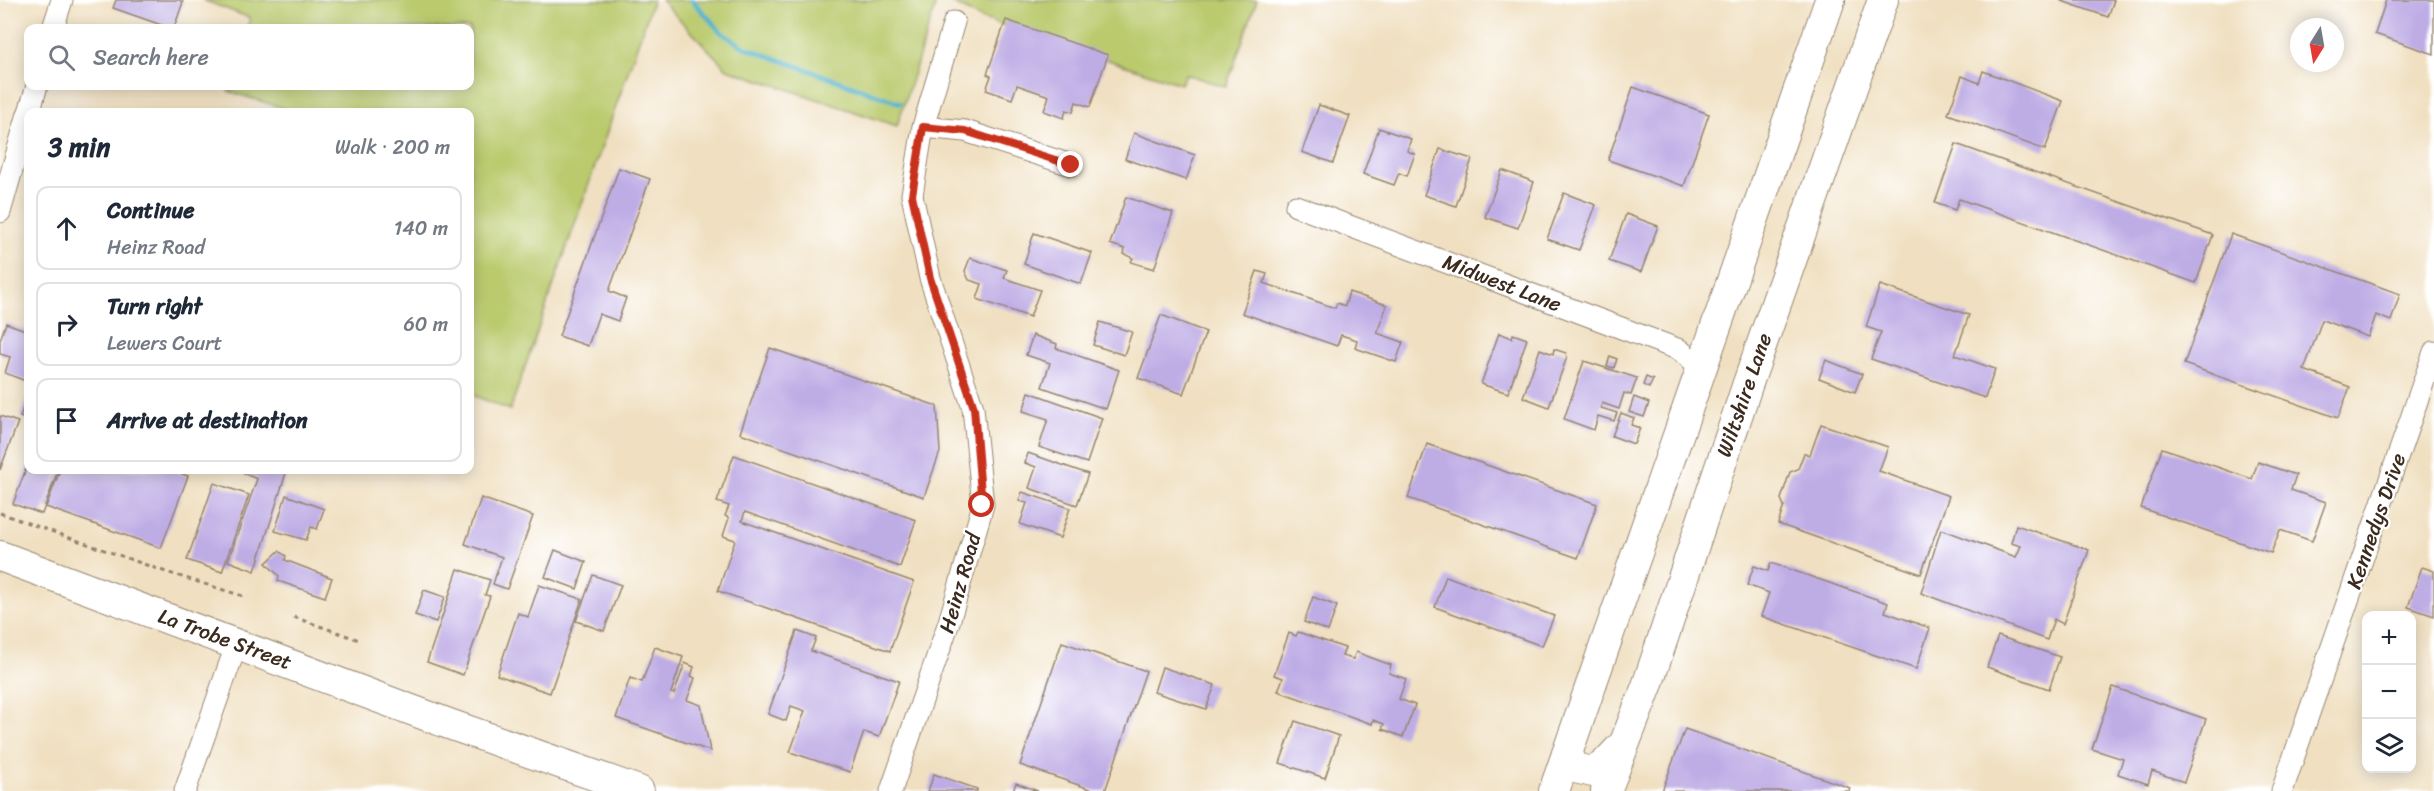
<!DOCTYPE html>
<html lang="en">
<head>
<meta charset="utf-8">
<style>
  :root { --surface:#fff; --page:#f2f2f3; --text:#1f2937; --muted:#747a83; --line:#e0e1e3 }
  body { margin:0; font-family:Sriracha,sans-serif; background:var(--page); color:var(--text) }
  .controls { position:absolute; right:18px; bottom:18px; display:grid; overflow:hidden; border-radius:12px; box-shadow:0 3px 15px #0003 }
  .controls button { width:54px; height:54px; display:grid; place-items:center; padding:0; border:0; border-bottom:2px solid var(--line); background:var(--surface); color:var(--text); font:30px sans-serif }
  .compass { position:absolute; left:2290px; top:18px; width:54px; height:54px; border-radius:50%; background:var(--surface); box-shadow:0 3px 15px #0003; rotate:191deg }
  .stop { position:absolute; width:18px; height:18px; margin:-14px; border:4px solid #c8321e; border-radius:50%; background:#fff }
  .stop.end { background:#c8321e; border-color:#fff; box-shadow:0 2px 6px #0008 }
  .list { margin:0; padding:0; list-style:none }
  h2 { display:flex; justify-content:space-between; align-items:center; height:78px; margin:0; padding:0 24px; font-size:26px }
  h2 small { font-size:20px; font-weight:400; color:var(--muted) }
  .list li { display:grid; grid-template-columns:39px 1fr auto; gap:18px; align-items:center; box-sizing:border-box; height:84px; margin:0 12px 12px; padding:0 12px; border:2px solid var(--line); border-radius:12px }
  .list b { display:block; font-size:22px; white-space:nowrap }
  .list p { margin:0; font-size:20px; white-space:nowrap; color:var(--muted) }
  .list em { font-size:20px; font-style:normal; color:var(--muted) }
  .icon { flex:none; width:33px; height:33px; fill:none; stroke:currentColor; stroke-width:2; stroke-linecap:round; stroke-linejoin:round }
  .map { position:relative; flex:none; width:2434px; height:791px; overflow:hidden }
  .search { position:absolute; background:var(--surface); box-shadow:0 3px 15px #0003; left:24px; top:24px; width:450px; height:66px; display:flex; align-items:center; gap:15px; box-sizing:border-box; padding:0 21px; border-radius:12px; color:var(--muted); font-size:22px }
  .panel { position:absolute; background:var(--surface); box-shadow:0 3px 15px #0003; left:24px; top:108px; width:450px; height:366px; border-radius:12px }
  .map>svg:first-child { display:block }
  .green { fill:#baca6d; stroke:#7a7a46; stroke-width:1.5 }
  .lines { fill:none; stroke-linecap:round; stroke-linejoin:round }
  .stream { stroke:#49b0c8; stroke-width:5 }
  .building { fill:#beace5 }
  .minor-casing { stroke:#968570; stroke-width:23 }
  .secondary-casing { stroke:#968570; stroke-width:32 }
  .path { stroke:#968570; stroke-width:3; stroke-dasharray:4.5 4.5; stroke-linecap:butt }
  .minor { stroke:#fff; stroke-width:21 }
  .secondary { stroke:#fff; stroke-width:30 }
  .route { stroke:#c8321e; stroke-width:8 }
  .labels { text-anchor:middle; stroke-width:4.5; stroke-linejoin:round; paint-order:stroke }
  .street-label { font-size:21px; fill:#3b2a1e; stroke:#fff }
</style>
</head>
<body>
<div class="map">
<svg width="2434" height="791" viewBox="0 0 2434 791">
  <rect width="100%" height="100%" fill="#fff"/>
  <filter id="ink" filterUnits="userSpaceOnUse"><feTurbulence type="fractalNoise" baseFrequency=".0167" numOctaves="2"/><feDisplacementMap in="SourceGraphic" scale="12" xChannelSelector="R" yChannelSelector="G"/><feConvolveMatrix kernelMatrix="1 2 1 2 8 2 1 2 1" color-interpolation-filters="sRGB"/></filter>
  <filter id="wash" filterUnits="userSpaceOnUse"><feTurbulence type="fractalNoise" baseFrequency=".008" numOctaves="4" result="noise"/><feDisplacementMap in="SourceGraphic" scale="24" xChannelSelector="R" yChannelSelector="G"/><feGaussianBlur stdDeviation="1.35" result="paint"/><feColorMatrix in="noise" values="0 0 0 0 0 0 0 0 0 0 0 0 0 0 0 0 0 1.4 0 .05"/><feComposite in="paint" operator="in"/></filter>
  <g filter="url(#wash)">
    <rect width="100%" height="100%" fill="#f0e0c1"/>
    <g class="green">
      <polygon points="203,0 653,0 510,410 470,394 470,112 296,112 228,91 230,86 470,86 470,28 247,28 250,18"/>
      <polygon points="661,0 937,0 897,126 727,69"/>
      <polygon points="947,0 1257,0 1226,87 1185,74 1181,84 981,18"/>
    </g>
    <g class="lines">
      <polyline class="stream" points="692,0 722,33 744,47 900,103"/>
    </g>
    <g id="blocks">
      <g class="building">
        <polygon points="116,0 179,0 183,2 174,28 170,28 113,8"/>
        <polygon points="2059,0 2114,0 2108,17"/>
        <polygon points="2386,0 2434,0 2434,54 2375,34"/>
        <polygon points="1006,20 1108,55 1090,107 1076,102 1073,112 1066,110 1064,118 1044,111 1049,96 1017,85 1012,99 986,90 991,76 987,74"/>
        <polygon points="1983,71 2063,101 2045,150 1948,114 1962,76 1979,83"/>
        <polygon points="1633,87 1709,114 1684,186 1608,160"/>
        <polygon points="1319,105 1350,116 1333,163 1302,152"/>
        <polygon points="1379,128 1411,139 1407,151 1415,154 1407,176 1399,173 1394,185 1363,174"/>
        <polygon points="1134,133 1195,155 1186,180 1125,159"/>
        <polygon points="1956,144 2213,235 2196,283 1959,199 1955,210 1935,203"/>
        <polygon points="1440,149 1472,159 1456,206 1424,195"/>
        <polygon points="619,168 650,179 609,291 626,298 618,321 599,314 588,346 559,336"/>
        <polygon points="1502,170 1534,182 1518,228 1485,217"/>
        <polygon points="1564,193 1596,205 1579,250 1547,239"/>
        <polygon points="1126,197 1173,213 1154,269 1131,262 1133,258 1124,254 1125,249 1110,244"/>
        <polygon points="1626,214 1658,226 1641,272 1609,261"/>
        <polygon points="1034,233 1092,253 1081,284 1024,264"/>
        <polygon points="2231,234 2400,294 2391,321 2376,315 2368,337 2322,320 2304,370 2350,387 2338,418 2184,364"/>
        <polygon points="970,258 1007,270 1004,278 1040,290 1030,317 977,299 982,284 969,280 965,271"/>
        <polygon points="1257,271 1267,274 1264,283 1335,308 1337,303 1345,306 1349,292 1387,305 1377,333 1403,342 1396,362 1355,348 1357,340 1341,335 1337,346 1242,313"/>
        <polygon points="1880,285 1969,315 1955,355 1995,369 1985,398 1871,359 1881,332 1866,327"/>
        <polygon points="1161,315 1206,332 1183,394 1138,378"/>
        <polygon points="1100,322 1132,332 1124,355 1093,345"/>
        <polygon points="6,323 28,331 28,382 5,373 10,357 0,354 0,340"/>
        <polygon points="1499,333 1512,338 1513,334 1527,339 1508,393 1481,384"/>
        <polygon points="1033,335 1057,344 1056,348 1119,370 1106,409 1042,387 1050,363 1026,355"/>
        <polygon points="770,348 937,406 940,452 924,497 740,433"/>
        <polygon points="1540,349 1553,354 1554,349 1566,353 1567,357 1549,407 1523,397"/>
        <polygon points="1610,356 1617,359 1614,368 1607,366"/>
        <polygon points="1826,360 1862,374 1855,392 1819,378"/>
        <polygon points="1584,361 1637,378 1631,395 1624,393 1619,409 1602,403 1601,408 1617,413 1614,421 1598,416 1594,430 1564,419"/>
        <polygon points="1646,377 1653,380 1649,388 1643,385"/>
        <polygon points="1029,392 1102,418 1087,463 1039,447 1048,419 1023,411"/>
        <polygon points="28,394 28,420 20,417"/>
        <polygon points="1634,397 1649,403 1644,417 1629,412"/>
        <polygon points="1621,413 1634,418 1631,425 1640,428 1634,444 1612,436"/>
        <polygon points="0,416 18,422 0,470"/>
        <polygon points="1821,424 1888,447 1879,471 1949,496 1921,574 1778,524 1784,506 1781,499 1790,472 1798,469 1804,453 1810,455"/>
        <polygon points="1427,444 1597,504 1578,558 1408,498"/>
        <polygon points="2162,448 2252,479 2258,462 2296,475 2291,490 2326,502 2312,541 2280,530 2271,553 2141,508"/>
        <polygon points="1028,453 1088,474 1077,505 1029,488 1036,467 1025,463"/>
        <polygon points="734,455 916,520 900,567 745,512 742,521 914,582 890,651 718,591 735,540 723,536 729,518 725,516 729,506 717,502"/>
        <polygon points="28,463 28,470 58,470 42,514 13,504"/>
        <polygon points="60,470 171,470 188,476 161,548 46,507"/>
        <polygon points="244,470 287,470 255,571 228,561 257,479 242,473"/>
        <polygon points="214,483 249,495 222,572 187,560"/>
        <polygon points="1022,492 1070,508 1060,538 1020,524 1027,503 1019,501"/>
        <polygon points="286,495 324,509 317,529 311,527 306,540 275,531"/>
        <polygon points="481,498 533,516 507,589 493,584 502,557 465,544"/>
        <polygon points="2016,525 2089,550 2063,624 2054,619 2047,640 1921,593 1941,529 2016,557 2021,546 2011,543"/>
        <polygon points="555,550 586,562 577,589 545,577"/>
        <polygon points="279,551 286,556 285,560 332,578 325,597 278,581 279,576 266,563"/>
        <polygon points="1771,563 1888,603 1885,612 1930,628 1916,669 1761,616 1769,593 1747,585 1754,566 1768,571"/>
        <polygon points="2422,567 2434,571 2434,616 2408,607"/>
        <polygon points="458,569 490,580 485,595 490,596 463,675 427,662"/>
        <polygon points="593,575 621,585 604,631 576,621"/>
        <polygon points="1446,576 1554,616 1542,646 1435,607"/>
        <polygon points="539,585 582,599 550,693 497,675 518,613 528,617"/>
        <polygon points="424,590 445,597 436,622 415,615"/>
        <polygon points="1313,597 1337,606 1328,631 1304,622"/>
        <polygon points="797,631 816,638 811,651 899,681 879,737 864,732 850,772 790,752 805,711 791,706 786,721 768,714"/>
        <polygon points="1298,632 1345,648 1342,656 1353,659 1356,652 1391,665 1389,673 1406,679 1399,699 1415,705 1403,737 1382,729 1384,724 1373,720 1372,724 1278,691 1283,678 1274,675 1289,633 1296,636"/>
        <polygon points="1998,636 2060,657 2049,689 1987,667"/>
        <polygon points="1062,642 1146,671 1105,791 1096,791 1020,765"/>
        <polygon points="655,647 683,657 671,693 674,694 685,663 694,667 691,676 695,678 687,700 701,705 710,751 616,718 630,678 642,682"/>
        <polygon points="1162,667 1215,685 1206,709 1154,692"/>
        <polygon points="2113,687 2206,719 2184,782 2152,771 2148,784 2118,774 2123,759 2092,749"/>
        <polygon points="1295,721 1339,736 1325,778 1280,763"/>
        <polygon points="1685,729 1850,788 1849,791 1662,791"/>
        <polygon points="934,774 977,789 977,791 928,791"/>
        <polygon points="1016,783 1038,791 1013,791"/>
      </g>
    </g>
  </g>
  <g filter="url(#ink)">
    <use href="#blocks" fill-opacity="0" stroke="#968570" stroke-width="1.5"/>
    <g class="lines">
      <defs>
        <g id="minor">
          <polyline points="53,28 62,0"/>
          <polyline points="29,112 37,86"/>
          <polyline points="923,127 965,131 1071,165"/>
          <polyline points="1296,206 1680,350 1702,370"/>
          <polyline points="0,212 28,114"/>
          <polyline points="185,791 231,660"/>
          <polyline points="891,791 949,622 983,505 973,408 930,278 912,195 923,127 954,22"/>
          <polyline points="2282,791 2434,352"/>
        </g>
        <g id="secondary">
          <polyline points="0,556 449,724 639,791"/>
          <polyline points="1567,754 1575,768 1593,772 1604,765 1621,747"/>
          <polyline points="1554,791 1830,0"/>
          <polyline points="1606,791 1647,686 1747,386 1883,0"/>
        </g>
      </defs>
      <use href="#minor" class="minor-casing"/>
      <use href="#secondary" class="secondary-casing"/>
      <g class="path">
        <polyline points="0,513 166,572 243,596"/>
        <polyline points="294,617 359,640"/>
      </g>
      <use href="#minor" class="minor"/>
      <use href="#secondary" class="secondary"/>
    </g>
  </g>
  <g class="lines" filter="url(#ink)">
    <polyline class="route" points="982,505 974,408 930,278 912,195 923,127 965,131 1071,165"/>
  </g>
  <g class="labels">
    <g class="street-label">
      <text transform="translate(1502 283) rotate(21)" y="7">Midwest Lane</text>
      <text transform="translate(1744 395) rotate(-71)" y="7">Wiltshire Lane</text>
      <text transform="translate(2376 521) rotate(-71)" y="7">Kennedys Drive</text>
      <text transform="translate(960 583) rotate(-74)" y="7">Heinz Road</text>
      <text transform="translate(225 639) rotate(20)" y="7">La Trobe Street</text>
    </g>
  </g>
</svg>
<div class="controls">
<button>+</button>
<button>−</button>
<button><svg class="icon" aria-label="layers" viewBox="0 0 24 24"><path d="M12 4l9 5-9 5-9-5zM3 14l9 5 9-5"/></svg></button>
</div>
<svg class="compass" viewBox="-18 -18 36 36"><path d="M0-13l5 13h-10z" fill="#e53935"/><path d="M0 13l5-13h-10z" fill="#747a83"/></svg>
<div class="stop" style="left:982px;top:505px"></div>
<div class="stop end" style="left:1071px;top:165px"></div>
<div class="search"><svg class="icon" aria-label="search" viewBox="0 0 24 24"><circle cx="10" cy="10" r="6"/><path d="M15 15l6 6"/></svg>Search here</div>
<section class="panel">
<h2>3 min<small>Walk · 200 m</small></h2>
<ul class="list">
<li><svg class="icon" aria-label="ahead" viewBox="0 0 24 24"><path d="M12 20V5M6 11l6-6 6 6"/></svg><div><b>Continue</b><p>Heinz Road</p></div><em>140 m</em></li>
<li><svg class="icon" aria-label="right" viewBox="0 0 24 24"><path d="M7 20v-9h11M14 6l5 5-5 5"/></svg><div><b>Turn right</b><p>Lewers Court</p></div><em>60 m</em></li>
<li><svg class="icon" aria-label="arrive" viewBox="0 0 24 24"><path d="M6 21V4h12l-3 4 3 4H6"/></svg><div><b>Arrive at destination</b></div></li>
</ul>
</section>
</div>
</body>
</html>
